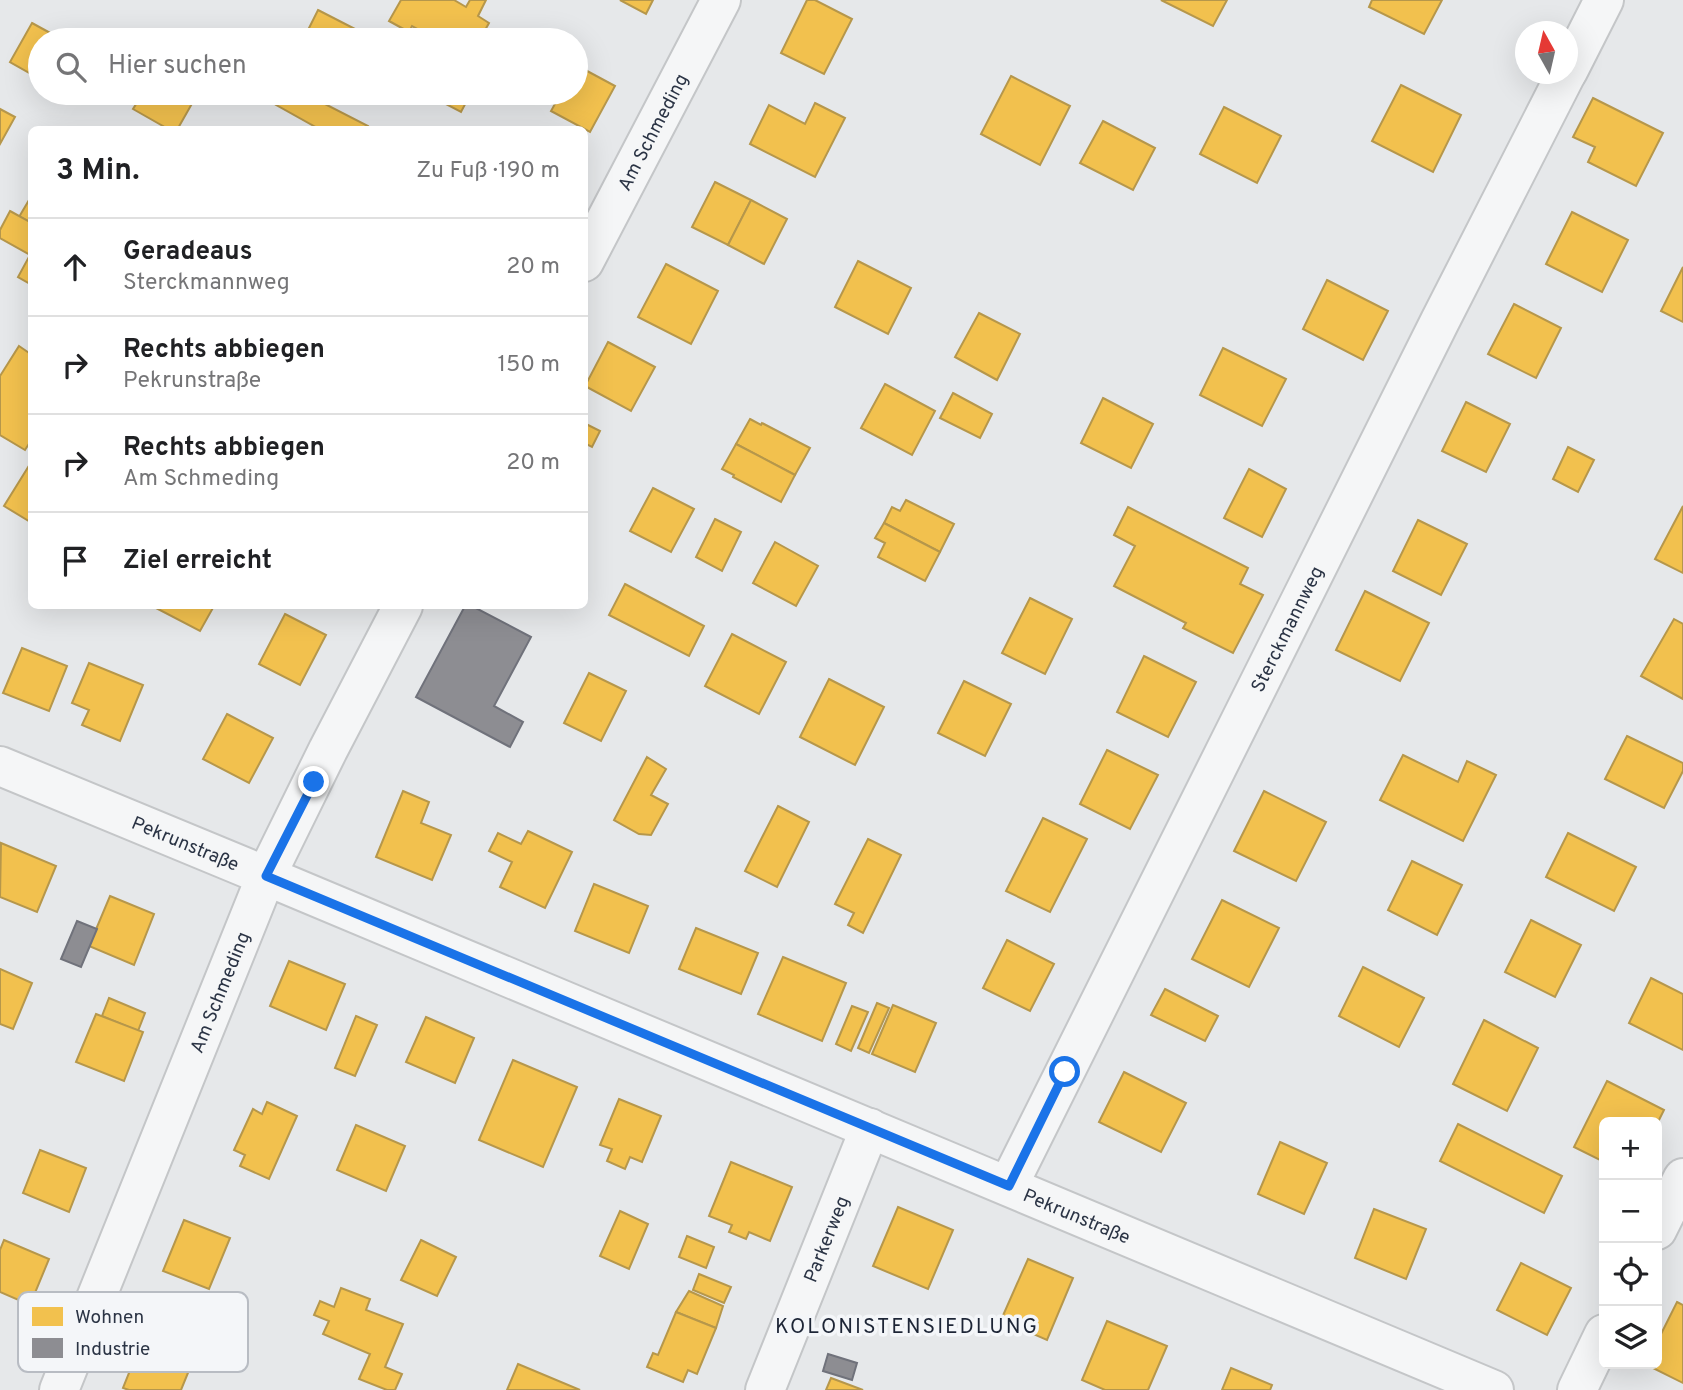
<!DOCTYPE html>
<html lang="de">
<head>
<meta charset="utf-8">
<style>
  :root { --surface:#fff; --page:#f2f2f2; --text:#202124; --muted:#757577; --line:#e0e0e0 }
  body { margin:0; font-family:Overpass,sans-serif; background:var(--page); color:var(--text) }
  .controls { position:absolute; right:21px; bottom:21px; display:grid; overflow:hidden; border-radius:10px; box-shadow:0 7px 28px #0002 }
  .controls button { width:63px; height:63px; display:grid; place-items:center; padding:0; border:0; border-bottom:2px solid var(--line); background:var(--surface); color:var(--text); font:35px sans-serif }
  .compass { position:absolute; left:1515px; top:21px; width:63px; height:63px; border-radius:50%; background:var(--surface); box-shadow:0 7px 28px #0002; rotate:352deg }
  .stop { position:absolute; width:21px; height:21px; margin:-16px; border:5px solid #1a73e8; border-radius:50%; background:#fff }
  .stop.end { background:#1a73e8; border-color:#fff; box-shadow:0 2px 7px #0008 }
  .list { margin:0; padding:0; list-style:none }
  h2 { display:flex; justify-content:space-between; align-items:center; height:91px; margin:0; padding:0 28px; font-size:30px }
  h2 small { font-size:23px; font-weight:400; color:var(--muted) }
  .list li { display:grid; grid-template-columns:46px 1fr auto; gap:21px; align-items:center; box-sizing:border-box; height:98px; padding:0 28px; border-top:2px solid var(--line) }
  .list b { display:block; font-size:26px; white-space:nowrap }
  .list p { margin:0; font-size:23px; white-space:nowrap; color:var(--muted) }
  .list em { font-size:23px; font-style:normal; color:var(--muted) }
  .icon { flex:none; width:38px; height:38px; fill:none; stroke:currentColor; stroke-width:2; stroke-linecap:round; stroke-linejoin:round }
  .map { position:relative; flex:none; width:1683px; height:1390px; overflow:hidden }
  .search { position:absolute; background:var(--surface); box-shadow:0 7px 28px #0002; left:28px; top:28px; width:560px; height:77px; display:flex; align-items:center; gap:18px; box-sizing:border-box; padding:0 24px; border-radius:38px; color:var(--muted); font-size:26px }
  .panel { position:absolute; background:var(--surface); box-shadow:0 7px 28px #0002; left:28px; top:126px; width:560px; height:483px; border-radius:10px }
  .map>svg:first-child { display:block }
  .homes { fill:#f2c14e; stroke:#b6974b; stroke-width:2 }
  .industry { fill:#8d8d92; stroke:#70727b; stroke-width:2 }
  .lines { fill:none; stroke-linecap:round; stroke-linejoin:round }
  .minor-casing { stroke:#c4c6c8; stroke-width:42 }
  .minor { stroke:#f5f6f7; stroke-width:38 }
  .route { stroke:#1a73e8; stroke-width:9 }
  .labels { text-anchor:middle; stroke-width:7; stroke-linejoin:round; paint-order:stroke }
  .street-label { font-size:19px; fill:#2b3445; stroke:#f4f6f9 }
  .neighbourhood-label { font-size:21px; letter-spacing:2px; fill:#1d2536; stroke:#f4f6f9 }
  .key { fill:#f4f6f9; stroke:#b8bcc3; stroke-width:2 }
  .key-label { font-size:19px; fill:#2b3445 }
</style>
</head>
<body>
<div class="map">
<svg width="1683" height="1390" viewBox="0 0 1683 1390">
  <rect width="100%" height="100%" fill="#e6e8ea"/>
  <g class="homes">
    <polygon points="401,0 454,0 466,7 470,0 486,0 478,16 489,23 480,39 470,33 466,40 438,40 412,26 409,32 389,21"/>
    <polygon points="620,0 653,0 646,14"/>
    <polygon points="807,0 815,0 852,19 824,74 781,53"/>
    <polygon points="1161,0 1227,0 1213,26"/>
    <polygon points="1372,0 1442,0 1424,34 1369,7"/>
    <polygon points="318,10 357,30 352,40 303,40"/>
    <polygon points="32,23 63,40 40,40 40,79 10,62"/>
    <polygon points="576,65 615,86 590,132 551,111 561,93 576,93"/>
    <polygon points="1011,76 1070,106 1040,165 981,134"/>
    <polygon points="1401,85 1461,115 1433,172 1372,141"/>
    <polygon points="143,93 198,93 177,130 170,130 133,109"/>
    <polygon points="275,93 325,93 321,102 368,126 367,130 321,130 271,102"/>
    <polygon points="425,93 471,93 461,112"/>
    <polygon points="1593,98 1663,133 1636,186 1588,162 1595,147 1573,137"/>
    <polygon points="815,103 845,118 815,177 750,144 769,105 805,124"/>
    <polygon points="1224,107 1281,136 1257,183 1200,154"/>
    <polygon points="0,109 15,117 0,144"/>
    <polygon points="1103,121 1155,148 1133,190 1080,163"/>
    <polygon points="715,182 751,200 728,245 692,227"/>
    <polygon points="32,195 32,223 19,217"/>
    <polygon points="751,200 787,219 764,264 728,245"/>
    <polygon points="10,211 32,223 32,285 18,277 30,255 0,238 0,230"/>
    <polygon points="1572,212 1628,240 1602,292 1546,264"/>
    <polygon points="858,261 911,288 888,334 835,307"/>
    <polygon points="666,264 718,291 691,344 638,317"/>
    <polygon points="1683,267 1683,322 1661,311"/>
    <polygon points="1327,280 1388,311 1363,360 1303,329"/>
    <polygon points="1514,304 1561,328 1536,378 1488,354"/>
    <polygon points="979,313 1020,334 997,380 955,357"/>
    <polygon points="608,342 655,367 631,411 585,386"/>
    <polygon points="19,346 32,355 32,439 25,450 0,435 0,376"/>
    <polygon points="1223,348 1286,379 1262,426 1200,395"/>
    <polygon points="885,384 935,411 912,455 861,428"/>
    <polygon points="953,393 992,414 980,438 940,418"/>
    <polygon points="1103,398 1153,424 1131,468 1081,443"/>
    <polygon points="1466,402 1510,424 1486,472 1442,451"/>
    <polygon points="750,419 761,425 762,423 810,448 795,475 736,444"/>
    <polygon points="584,423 600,431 592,447 584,443"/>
    <polygon points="736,444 795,475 781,502 733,477 734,475 722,469"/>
    <polygon points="1568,447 1594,460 1578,492 1553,479"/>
    <polygon points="30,464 32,465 32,523 4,506"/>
    <polygon points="1249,469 1286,489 1262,537 1224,518"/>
    <polygon points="653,488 694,509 671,552 630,531"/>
    <polygon points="906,500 954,524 940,552 884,523 892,507 900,511"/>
    <polygon points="1683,506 1683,573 1655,559"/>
    <polygon points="1128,507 1248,568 1240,584 1263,595 1233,653 1183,628 1186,623 1114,586 1135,546 1114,535"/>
    <polygon points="715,519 741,532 722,571 696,557"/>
    <polygon points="1418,520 1467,544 1441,595 1393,571"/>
    <polygon points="884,523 940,552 925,581 878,557 885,543 875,538"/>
    <polygon points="775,542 818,566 796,606 753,583"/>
    <polygon points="625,584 704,626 689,656 609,615"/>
    <polygon points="1365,591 1429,623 1400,681 1336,650"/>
    <polygon points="1030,598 1072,619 1045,674 1002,653"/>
    <polygon points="157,606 214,606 200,631 156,608"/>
    <polygon points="285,614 326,635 300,685 259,664"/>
    <polygon points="1674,619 1683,624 1683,699 1641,676"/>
    <polygon points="732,634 786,662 759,714 705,686"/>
    <polygon points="22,648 67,666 49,711 3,693"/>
    <polygon points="1144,656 1196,682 1168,737 1117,712"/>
    <polygon points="89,663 143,685 120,741 82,725 89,710 72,703"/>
    <polygon points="589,673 626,691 601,741 564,723"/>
    <polygon points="829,679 884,707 855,765 800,737"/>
    <polygon points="964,681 1011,704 985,756 938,733"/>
    <polygon points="227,714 273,738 249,783 203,759"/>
    <polygon points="1627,736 1683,763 1683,771 1664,808 1605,779"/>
    <polygon points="1107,750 1158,775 1130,829 1080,804"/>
    <polygon points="1403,755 1458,782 1467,761 1496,775 1463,841 1380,800"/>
    <polygon points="647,757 666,769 651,795 668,804 651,835 639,834 614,820"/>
    <polygon points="403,791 429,802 421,823 451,835 432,880 376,857"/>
    <polygon points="1264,791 1326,822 1296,881 1234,851"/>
    <polygon points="778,806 809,822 777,887 745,871"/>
    <polygon points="1043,818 1087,839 1050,912 1006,891"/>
    <polygon points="528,831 572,852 545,908 500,887 512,862 489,851 498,833 521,844"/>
    <polygon points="1568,833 1636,867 1614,911 1546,877"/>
    <polygon points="868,839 901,855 863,933 848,925 854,913 835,904"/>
    <polygon points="1,843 56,866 37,912 0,897"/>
    <polygon points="1412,861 1462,885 1437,935 1388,910"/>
    <polygon points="594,884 648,906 629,953 575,931"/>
    <polygon points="110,896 154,914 134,965 89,946"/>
    <polygon points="1222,900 1279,928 1249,987 1192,959"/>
    <polygon points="1531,920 1581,945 1555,997 1505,972"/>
    <polygon points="696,928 758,953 741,994 679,969"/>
    <polygon points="1007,940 1054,964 1030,1011 983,988"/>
    <polygon points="783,957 846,983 822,1041 758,1014"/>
    <polygon points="289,961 345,984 326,1030 270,1006"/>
    <polygon points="1363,967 1424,998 1399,1047 1339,1016"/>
    <polygon points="0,969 32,983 13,1029 0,1024"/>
    <polygon points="1651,978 1683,994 1683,1050 1629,1023"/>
    <polygon points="1165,989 1218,1016 1205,1041 1151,1015"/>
    <polygon points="109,998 145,1013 138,1031 102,1016"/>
    <polygon points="877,1003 889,1008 869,1053 858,1048"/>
    <polygon points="893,1005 936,1023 915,1072 872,1054"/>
    <polygon points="852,1006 868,1012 851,1051 836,1044"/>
    <polygon points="96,1014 143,1032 124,1081 76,1062"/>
    <polygon points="356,1016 377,1025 355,1076 335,1068"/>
    <polygon points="426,1017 474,1038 455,1083 406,1062"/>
    <polygon points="1484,1020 1538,1048 1507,1111 1453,1084"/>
    <polygon points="513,1060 577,1087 543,1167 479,1140"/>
    <polygon points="1124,1072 1186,1103 1161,1152 1099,1122"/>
    <polygon points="1607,1081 1664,1110 1657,1124 1657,1122 1604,1122 1604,1162 1574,1147"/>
    <polygon points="619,1099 661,1116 642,1162 630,1157 625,1169 607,1161 612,1149 600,1145"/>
    <polygon points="267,1102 297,1116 269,1179 240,1166 245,1155 234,1150 253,1109 262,1114"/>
    <polygon points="1458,1124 1562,1176 1544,1213 1440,1161"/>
    <polygon points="356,1125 405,1146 386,1191 337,1170"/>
    <polygon points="1280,1142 1327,1163 1304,1214 1258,1194"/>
    <polygon points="40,1150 86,1168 69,1212 23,1193"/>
    <polygon points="731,1162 792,1187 770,1241 749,1232 746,1239 729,1232 732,1225 709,1216"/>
    <polygon points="898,1207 953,1230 928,1289 873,1266"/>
    <polygon points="1374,1209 1426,1229 1406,1279 1355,1258"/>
    <polygon points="620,1211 648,1224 629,1269 600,1256"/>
    <polygon points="184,1220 230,1238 209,1289 163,1271"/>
    <polygon points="687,1236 714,1247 706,1268 679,1257"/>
    <polygon points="4,1240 49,1259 30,1305 0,1292 0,1250"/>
    <polygon points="421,1240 456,1257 437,1296 401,1280"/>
    <polygon points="1028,1259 1073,1278 1047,1340 1001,1320"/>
    <polygon points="1521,1263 1571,1288 1547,1335 1497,1310"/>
    <polygon points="699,1274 731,1287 724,1303 693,1290"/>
    <polygon points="341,1288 370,1299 366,1310 403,1324 385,1367 402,1374 395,1390 387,1390 359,1379 370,1354 323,1334 329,1321 314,1315 320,1301 334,1307"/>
    <polygon points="689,1291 723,1306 716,1328 676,1312"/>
    <polygon points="1677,1302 1683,1305 1683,1383 1645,1364 1657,1364 1657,1342"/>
    <polygon points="676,1312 716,1328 697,1374 688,1370 683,1382 647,1367 653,1353 658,1355"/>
    <polygon points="1107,1321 1167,1346 1148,1390 1105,1390 1082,1380"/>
    <polygon points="141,1343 192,1363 181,1390 129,1390 123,1388"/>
    <polygon points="518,1364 580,1390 507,1390"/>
    <polygon points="1231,1368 1272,1385 1270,1390 1222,1390"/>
    <polygon points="831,1378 863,1390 826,1390"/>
  </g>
  <g class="industry">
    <polygon points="465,606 472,606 531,637 494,706 523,722 510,747 416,697"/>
    <polygon points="77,921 97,929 81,967 61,959"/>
    <polygon points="828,1354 857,1363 852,1380 823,1371"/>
  </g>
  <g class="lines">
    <defs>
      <g id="minor">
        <polyline points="1568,71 1604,0"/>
        <path id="s1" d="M584 262 721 0"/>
        <path id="s2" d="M0 766 283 883 1494 1390"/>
        <path id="s3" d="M1008 1186 1440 321 1566 74"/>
        <polyline points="1657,1230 1683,1178"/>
        <path id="s4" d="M59 1390 266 876 328 750 403 606"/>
        <path id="s5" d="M765 1390 870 1128"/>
        <polyline points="1577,1390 1604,1334"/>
      </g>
    </defs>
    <use href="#minor" class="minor-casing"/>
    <use href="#minor" class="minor"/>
  </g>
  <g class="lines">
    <polyline class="route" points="314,782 266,876 1009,1186 1065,1072"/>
  </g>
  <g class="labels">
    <g class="street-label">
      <text dy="7" stroke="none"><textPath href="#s1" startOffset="147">Am Schmeding</textPath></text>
      <text dy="7" stroke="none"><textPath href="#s3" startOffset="623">Sterckmannweg</textPath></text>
      <text dy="7" stroke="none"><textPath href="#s2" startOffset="201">Pekrunstraße</textPath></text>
      <text dy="7" stroke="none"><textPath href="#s4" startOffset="429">Am Schmeding</textPath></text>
      <text dy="7" stroke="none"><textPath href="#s2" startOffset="1167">Pekrunstraße</textPath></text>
      <text dy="7" stroke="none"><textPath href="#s5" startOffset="163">Parkerweg</textPath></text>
    </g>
    <g class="neighbourhood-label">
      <text x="907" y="1333">KOLONISTENSIEDLUNG</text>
    </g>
  </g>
  <rect x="18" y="1292" width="230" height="80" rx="10" class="key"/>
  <rect x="32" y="1307" width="31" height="19" fill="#f2c14e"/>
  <rect x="32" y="1338" width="31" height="20" fill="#8d8d92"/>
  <g class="key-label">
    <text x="75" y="1323">Wohnen</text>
    <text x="75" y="1355">Industrie</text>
  </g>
</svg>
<div class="controls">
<button>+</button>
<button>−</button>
<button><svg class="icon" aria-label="locate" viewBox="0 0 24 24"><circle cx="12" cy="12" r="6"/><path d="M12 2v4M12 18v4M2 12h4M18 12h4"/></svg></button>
<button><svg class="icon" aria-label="layers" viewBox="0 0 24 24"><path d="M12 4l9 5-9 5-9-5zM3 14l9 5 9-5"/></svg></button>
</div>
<svg class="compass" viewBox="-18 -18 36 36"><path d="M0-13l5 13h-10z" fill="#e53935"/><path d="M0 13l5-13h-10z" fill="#757577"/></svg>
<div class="stop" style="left:1065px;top:1072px"></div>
<div class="stop end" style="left:314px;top:782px"></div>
<div class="search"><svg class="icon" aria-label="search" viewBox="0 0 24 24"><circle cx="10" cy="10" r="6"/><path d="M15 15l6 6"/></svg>Hier suchen</div>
<section class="panel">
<h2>3 Min.<small>Zu Fuß · 190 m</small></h2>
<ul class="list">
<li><svg class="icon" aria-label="ahead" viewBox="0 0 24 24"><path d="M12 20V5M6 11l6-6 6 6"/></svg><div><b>Geradeaus</b><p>Sterckmannweg</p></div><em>20 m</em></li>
<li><svg class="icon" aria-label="right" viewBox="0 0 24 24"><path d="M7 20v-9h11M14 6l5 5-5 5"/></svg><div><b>Rechts abbiegen</b><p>Pekrunstraße</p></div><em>150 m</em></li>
<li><svg class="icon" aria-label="right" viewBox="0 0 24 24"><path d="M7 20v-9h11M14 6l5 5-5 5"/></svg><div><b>Rechts abbiegen</b><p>Am Schmeding</p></div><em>20 m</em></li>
<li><svg class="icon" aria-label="arrive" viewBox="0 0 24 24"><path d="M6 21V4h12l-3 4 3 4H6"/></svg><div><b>Ziel erreicht</b></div></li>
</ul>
</section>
</div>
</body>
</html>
